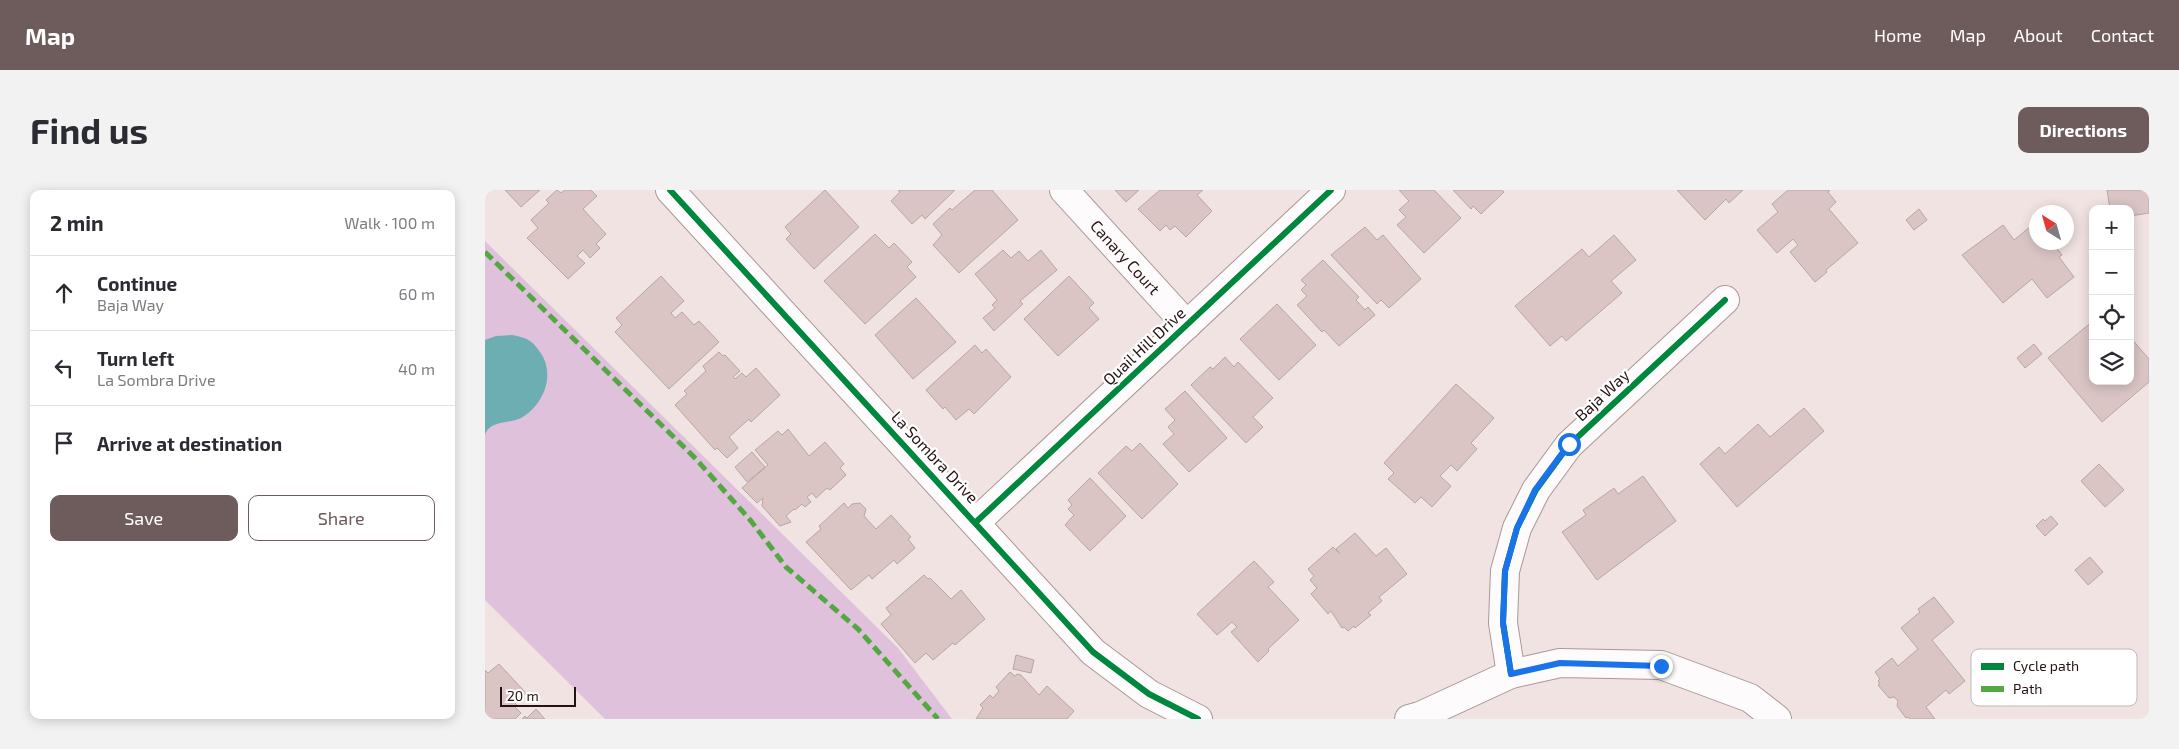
<!DOCTYPE html>
<html lang="en">
<head>
<meta charset="utf-8">
<style>
  :root { --surface:#fff; --page:#f2f2f3; --text:#2b2b33; --muted:#7c7c81; --line:#e1e1e2; --accent:#6e5b5b }
  body { margin:0; font-family:"Exo 2",sans-serif; background:var(--page); color:var(--text) }
  .controls { position:absolute; right:15px; top:15px; display:grid; overflow:hidden; border-radius:10px; box-shadow:0 2px 12px #0003 }
  .controls button { width:45px; height:45px; display:grid; place-items:center; padding:0; border:0; border-bottom:1px solid var(--line); background:var(--surface); color:var(--text); font:25px sans-serif }
  .compass { position:absolute; left:1544px; top:15px; width:45px; height:45px; border-radius:50%; background:var(--surface); box-shadow:0 2px 12px #0003; rotate:323deg }
  .scale { position:absolute; left:15px; bottom:12px; width:76px; box-sizing:border-box; padding-left:5px; border:2px solid #271212; border-top:0; font-size:14px; line-height:18px; white-space:nowrap; color:#271212; -webkit-text-stroke:4px #fff; paint-order:stroke }
  .stop { position:absolute; width:15px; height:15px; margin:-11px; border:4px solid #1a73e8; border-radius:50%; background:#fff }
  .stop.end { background:#1a73e8; border-color:#fff; box-shadow:0 1px 5px #0008 }
  .list { margin:0; padding:0; list-style:none }
  h2 { display:flex; justify-content:space-between; align-items:center; height:65px; margin:0; padding:0 20px; font-size:21px }
  h2 small { font-size:16px; font-weight:400; color:var(--muted) }
  .list li { display:grid; grid-template-columns:32px 1fr auto; gap:15px; align-items:center; box-sizing:border-box; height:75px; padding:0 20px; border-top:1px solid var(--line) }
  .list b { display:block; font-size:19px; white-space:nowrap }
  .list p { margin:0; font-size:16px; white-space:nowrap; color:var(--muted) }
  .list em { font-size:16px; font-style:normal; color:var(--muted) }
  .actions { display:flex; gap:10px; padding:15px 20px }
  .actions a { flex:1; padding:11px 0; border:1px solid var(--accent); border-radius:10px; text-align:center; font-size:18px; color:var(--accent) }
  .actions .main { background:var(--accent); color:#fff }
  .icon { flex:none; width:28px; height:28px; fill:none; stroke:currentColor; stroke-width:2; stroke-linecap:round; stroke-linejoin:round }
  .map { position:relative; flex:none; width:1664px; height:529px; overflow:hidden; border-radius:10px }
  header { display:flex; align-items:center; gap:30px; box-sizing:border-box; height:70px; padding:0 25px; background:var(--accent); color:#fff }
  header strong { font-size:24px }
  nav { display:flex; gap:28px; margin-inline-start:auto; font-size:18px }
  .intro { display:flex; align-items:center; justify-content:space-between; box-sizing:border-box; height:120px; padding:0 30px }
  h1 { margin:0; font-size:35px }
  .button { padding:12px 22px; border-radius:10px; background:var(--accent); color:#fff; font-size:18px; font-weight:700 }
  main { display:flex; gap:30px; padding:0 30px }
  aside { flex:1; background:var(--surface); border-radius:10px; box-shadow:0 2px 12px #0003 }
  .map>svg:first-child { display:block }
  .green { fill:#dfc1dc }
  .water { fill:#6daeb3 }
  .building { fill:#dac5c4; stroke:#b6a6a5 }
  .lines { fill:none; stroke-linecap:round; stroke-linejoin:round }
  .minor-casing { stroke:#a89898; stroke-width:30 }
  .minor { stroke:#fdfbfb; stroke-width:28 }
  .quiet { stroke:#53a842; stroke-width:5; stroke-dasharray:10 5; stroke-linecap:butt }
  .cycleway-casing { stroke:#fff; stroke-width:9 }
  .cycleway { stroke:#00873e; stroke-width:6 }
  .route { stroke:#1a73e8; stroke-width:6 }
  .labels { text-anchor:middle; stroke-width:4.5; stroke-linejoin:round; paint-order:stroke }
  .street-label { font-size:16px; fill:#271212; stroke:#fff }
  .key { fill:#fff; stroke:#beb8b8; stroke-width:1 }
  .key-label { font-size:14px; fill:#271212 }
</style>
</head>
<body>
<header>
<strong>Map</strong>
<nav><a>Home</a><a>Map</a><a>About</a><a>Contact</a></nav>
</header>
<div class="intro"><h1>Find us</h1><a class="button">Directions</a></div>
<main>
<aside>
<h2>2 min<small>Walk · 100 m</small></h2>
<ul class="list">
<li><svg class="icon" aria-label="ahead" viewBox="0 0 24 24"><path d="M12 20V5M6 11l6-6 6 6"/></svg><div><b>Continue</b><p>Baja Way</p></div><em>60 m</em></li>
<li><svg class="icon" aria-label="left" viewBox="0 0 24 24"><path d="M17 20v-9H6M10 6l-5 5 5 5"/></svg><div><b>Turn left</b><p>La Sombra Drive</p></div><em>40 m</em></li>
<li><svg class="icon" aria-label="arrive" viewBox="0 0 24 24"><path d="M6 21V4h12l-3 4 3 4H6"/></svg><div><b>Arrive at destination</b></div></li>
</ul>
<div class="actions"><a class="main">Save</a><a>Share</a></div>
</aside>
<div class="map">
<svg width="1664" height="529" viewBox="0 0 1664 529">
  <rect width="100%" height="100%" fill="#f1e3e2"/>
  <polygon class="green" points="0,51 413,458 467,529 120,529 0,410"/>
  <path class="water" d="M27 145C42 148 47 150 55 162 71 184 59 215 36 228 24 234 5 230 0 245V150L11 146Z"/>
  <g class="building">
    <polygon points="20,0 55,0 36,17"/>
    <polygon points="72,0 76,3 80,0 106,0 112,6 98,19 121,44 111,54 115,58 105,68 98,60 92,66 100,73 83,89 42,48 53,38 46,30 64,13 61,10"/>
    <polygon points="340,0 374,37 329,79 301,49 306,44 300,37"/>
    <polygon points="413,0 470,0 440,29 437,25 427,34 406,11 415,2"/>
    <polygon points="490,0 507,0 533,30 474,83 448,55 457,45 448,34 465,18 467,20"/>
    <polygon points="630,0 654,0 641,12"/>
    <polygon points="675,0 718,0 712,5 727,21 701,47 690,36 685,40 681,35 675,41 653,19"/>
    <polygon points="914,0 949,0 976,28 939,63 912,35 921,27 914,20 924,11"/>
    <polygon points="968,0 1017,0 1019,2 996,24 988,16 986,19"/>
    <polygon points="1192,0 1258,0 1244,13 1241,9 1220,30"/>
    <polygon points="1303,0 1345,0 1343,2 1351,12 1344,19 1373,53 1341,80 1342,82 1330,92 1305,62 1313,55 1308,49 1292,63 1272,40 1293,22 1287,14"/>
    <polygon points="1622,0 1664,0 1664,23 1645,26 1645,19 1625,19"/>
    <polygon points="1434,19 1442,30 1429,40 1421,30"/>
    <polygon points="1551,32 1552,52 1567,52 1577,65 1574,67 1589,87 1562,108 1547,89 1518,113 1477,65 1518,35 1529,50"/>
    <polygon points="880,37 892,50 898,45 936,89 904,118 896,110 892,114 846,65"/>
    <polygon points="390,44 404,58 409,53 427,72 422,77 431,87 380,134 339,91"/>
    <polygon points="1129,45 1151,70 1126,91 1137,103 1081,151 1077,146 1065,156 1030,116 1097,59 1104,67"/>
    <polygon points="518,60 526,68 534,61 543,71 556,60 572,80 535,111 538,114 509,141 498,128 510,118 507,115 512,110 490,84"/>
    <polygon points="838,70 874,107 871,110 880,120 883,117 890,125 854,156 839,140 837,142 812,115 822,106 816,100 821,95 816,90"/>
    <polygon points="176,86 199,111 186,123 190,128 197,122 209,135 214,131 234,152 184,199 130,142 137,135 131,128"/>
    <polygon points="584,86 609,113 604,118 614,129 573,166 539,129"/>
    <polygon points="431,108 471,152 428,189 390,145"/>
    <polygon points="792,114 831,155 794,190 755,149"/>
    <polygon points="1608,131 1608,191 1645,191 1645,147 1664,169 1664,192 1617,232 1563,168"/>
    <polygon points="1549,154 1557,164 1540,178 1532,168"/>
    <polygon points="490,155 497,163 501,159 526,187 489,224 484,219 471,230 460,217 458,219 441,200"/>
    <polygon points="234,162 238,166 240,165 255,181 248,187 250,189 257,183 261,187 271,178 295,205 266,232 264,229 244,247 253,258 242,268 232,258 230,260 190,215 202,204 199,201 221,181 218,176"/>
    <polygon points="740,167 749,177 753,172 788,208 768,227 778,237 761,253 706,195 725,177 728,179"/>
    <polygon points="971,194 1009,228 986,253 992,259 972,281 966,275 955,286 966,296 947,317 936,307 930,313 903,289 909,283 899,273"/>
    <polygon points="700,201 742,248 704,282 678,254 689,244 683,237 690,230 680,219"/>
    <polygon points="1319,218 1339,241 1252,317 1215,274 1234,257 1240,264 1273,234 1285,247"/>
    <polygon points="303,239 324,266 340,252 359,274 355,278 361,285 345,300 342,298 331,308 327,303 322,307 326,312 320,317 317,314 310,320 309,319 301,326 306,332 295,336 277,316 278,308 272,313 257,298 283,275 270,260 293,241 297,245"/>
    <polygon points="655,253 693,294 657,329 613,283 641,256 647,261"/>
    <polygon points="267,262 280,277 262,292 250,277"/>
    <polygon points="1614,274 1639,300 1620,317 1596,291"/>
    <polygon points="1158,286 1191,331 1112,390 1077,342 1101,325 1098,320 1129,298 1133,304"/>
    <polygon points="605,288 641,326 605,361 580,335 589,325 583,319 587,315 583,310"/>
    <polygon points="359,313 363,318 367,314 375,313 381,319 379,326 391,339 406,325 426,347 423,349 430,358 412,374 409,370 387,389 384,385 366,400 321,352 336,339 334,336"/>
    <polygon points="1566,326 1573,334 1560,346 1551,336 1558,329 1560,331"/>
    <polygon points="870,343 891,366 901,358 922,384 894,407 897,411 883,423 886,425 870,438 869,436 863,441 859,437 857,438 846,421 843,424 826,404 832,398 825,390 829,386 823,379 848,357 855,364 851,359"/>
    <polygon points="1605,367 1618,382 1603,395 1590,380"/>
    <polygon points="769,371 789,392 783,397 814,430 783,459 784,461 773,472 746,442 752,437 747,432 732,445 712,424"/>
    <polygon points="439,385 443,389 445,388 466,409 476,400 500,429 470,455 468,453 448,470 441,463 430,473 396,434 406,425 401,418"/>
    <polygon points="1449,407 1469,432 1447,450 1480,491 1464,504 1461,500 1441,517 1450,529 1425,529 1423,527 1421,528 1412,516 1413,511 1409,507 1404,508 1393,495 1395,494 1393,491 1395,489 1390,482 1407,468 1413,476 1433,459 1416,438 1435,422 1433,419"/>
    <polygon points="531,465 549,470 546,483 528,479"/>
    <polygon points="14,474 41,503 30,513 32,515 30,517 36,523 30,529 0,529 0,480 3,483"/>
    <polygon points="525,482 530,486 532,484 536,485 554,505 562,496 589,521 582,529 491,529 498,518 495,515 505,505 508,508 514,501 511,497"/>
    <polygon points="51,519 60,529 37,529 40,526 42,528"/>
  </g>
  <g class="lines">
    <defs>
      <g id="minor">
        <polyline points="185,0 608,462 664,504 713,529"/>
        <path id="s1" d="M579 0 702 135"/>
        <polyline points="491,332 846,0"/>
        <polyline points="1026,484 1018,433 1020,381 1032,338 1051,300 1084,255 1240,110"/>
        <polyline points="924,529 935,526 1026,484 1075,473 1176,475 1265,508 1292,529"/>
      </g>
    </defs>
    <use href="#minor" class="minor-casing"/>
    <use href="#minor" class="minor"/>
    <polyline class="quiet" points="0,62 211,269 266,331 301,377 373,439 453,529"/>
    <defs>
      <g id="cycleway">
        <polyline points="185,0 608,462 664,504 713,529"/>
        <polyline points="491,332 846,0"/>
        <polyline points="1026,484 1018,433 1020,381 1032,338 1051,300 1084,255 1240,110"/>
      </g>
    </defs>
    <use href="#cycleway" class="cycleway-casing"/>
    <use href="#cycleway" class="cycleway"/>
  </g>
  <g class="lines">
    <polyline class="route" points="1084,254 1050,300 1032,338 1020,381 1018,433 1026,484 1075,473 1176,476"/>
  </g>
  <g class="labels">
    <g class="street-label">
      <text dy="6" stroke="none"><textPath href="#s1" startOffset="91">Canary Court</textPath></text>
      <text transform="translate(659 156) rotate(-43)" y="6">Quail Hill Drive</text>
      <text transform="translate(1117 205) rotate(-43)" y="6">Baja Way</text>
      <text transform="translate(450 267) rotate(47)" y="6">La Sombra Drive</text>
    </g>
  </g>
  <rect x="1486" y="459" width="166" height="57" rx="8" class="key"/>
  <rect x="1496" y="473" width="23" height="7" fill="#00873e"/>
  <rect x="1496" y="496" width="23" height="6" fill="#53a842"/>
  <g class="key-label">
    <text x="1528" y="481">Cycle path</text>
    <text x="1528" y="504">Path</text>
  </g>
</svg>
<div class="controls">
<button>+</button>
<button>−</button>
<button><svg class="icon" aria-label="locate" viewBox="0 0 24 24"><circle cx="12" cy="12" r="6"/><path d="M12 2v4M12 18v4M2 12h4M18 12h4"/></svg></button>
<button><svg class="icon" aria-label="layers" viewBox="0 0 24 24"><path d="M12 4l9 5-9 5-9-5zM3 14l9 5 9-5"/></svg></button>
</div>
<svg class="compass" viewBox="-18 -18 36 36"><path d="M0-13l5 13h-10z" fill="#e53935"/><path d="M0 13l5-13h-10z" fill="#7c7c81"/></svg>
<div class="scale">20 m</div>
<div class="stop" style="left:1084px;top:254px"></div>
<div class="stop end" style="left:1176px;top:476px"></div>
</div>
</main>
</body>
</html>
